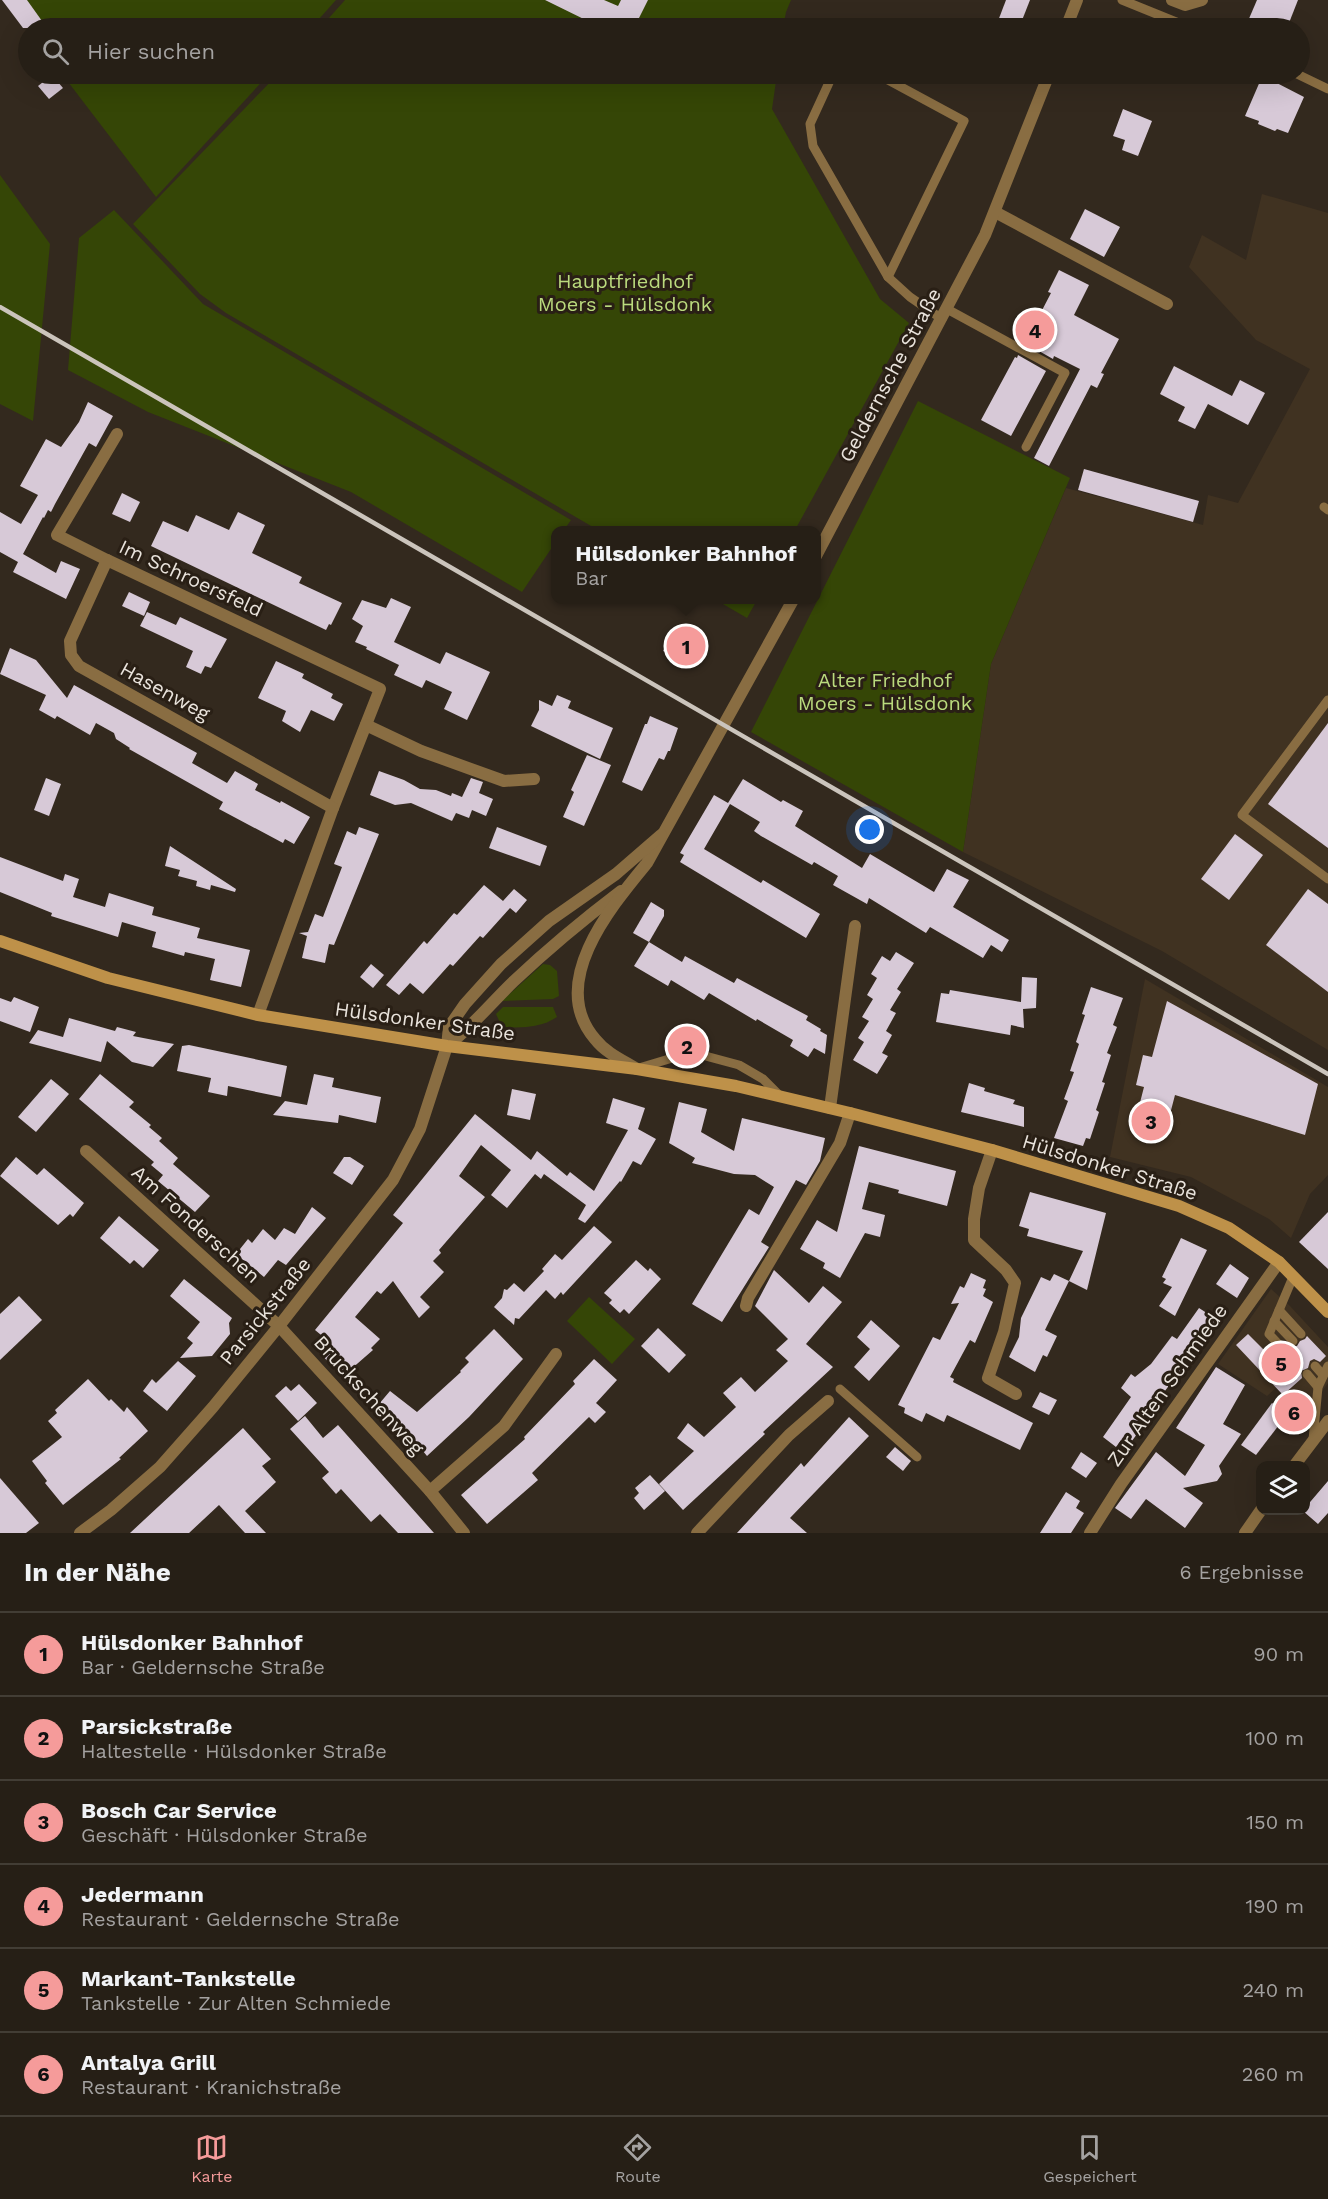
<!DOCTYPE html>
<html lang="de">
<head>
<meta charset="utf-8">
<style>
  :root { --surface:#261f16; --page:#322c23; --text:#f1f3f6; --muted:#a4a2a1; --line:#423d35; --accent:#f59b9a }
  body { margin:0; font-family:"Work Sans",sans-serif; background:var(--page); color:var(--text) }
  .controls { position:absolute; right:18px; bottom:18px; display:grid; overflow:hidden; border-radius:12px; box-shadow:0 6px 24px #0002 }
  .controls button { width:54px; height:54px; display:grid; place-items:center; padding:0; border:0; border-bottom:2px solid var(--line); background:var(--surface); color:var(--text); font:30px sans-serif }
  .you { position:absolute; left:870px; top:830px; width:21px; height:21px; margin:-15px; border:4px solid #fff; border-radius:50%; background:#1a73e8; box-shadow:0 0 0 9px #1a73e833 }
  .badge { display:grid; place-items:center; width:39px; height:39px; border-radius:50%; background:var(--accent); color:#111; font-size:20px; font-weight:700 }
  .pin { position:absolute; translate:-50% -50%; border:3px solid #fff; box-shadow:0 2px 6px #0006 }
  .popup { position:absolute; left:551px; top:526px; width:270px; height:78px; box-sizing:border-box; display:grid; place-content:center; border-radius:12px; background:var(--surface); filter:drop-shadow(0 2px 4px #0005); font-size:20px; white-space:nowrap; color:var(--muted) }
  .popup b { font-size:22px; color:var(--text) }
  .popup::after { content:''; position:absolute; left:50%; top:100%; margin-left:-12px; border:12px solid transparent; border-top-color:var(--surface) }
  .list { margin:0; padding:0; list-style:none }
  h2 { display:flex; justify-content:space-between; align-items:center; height:78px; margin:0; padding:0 24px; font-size:26px }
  h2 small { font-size:20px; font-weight:400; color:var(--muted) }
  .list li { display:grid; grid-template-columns:39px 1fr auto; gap:18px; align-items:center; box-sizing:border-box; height:84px; padding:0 24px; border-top:2px solid var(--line) }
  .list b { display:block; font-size:22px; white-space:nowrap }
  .list p { margin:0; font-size:20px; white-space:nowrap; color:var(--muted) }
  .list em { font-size:20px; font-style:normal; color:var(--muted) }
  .icon { flex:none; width:33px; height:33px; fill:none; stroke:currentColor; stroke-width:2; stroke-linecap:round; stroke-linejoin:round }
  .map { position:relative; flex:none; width:1328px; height:1533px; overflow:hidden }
  .search { position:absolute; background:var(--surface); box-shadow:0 6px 24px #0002; left:18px; right:18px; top:18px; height:66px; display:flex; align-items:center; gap:15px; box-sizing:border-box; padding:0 21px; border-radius:33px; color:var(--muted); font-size:22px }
  .sheet { height:582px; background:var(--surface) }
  nav { display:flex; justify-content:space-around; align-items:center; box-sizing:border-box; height:84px; border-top:2px solid var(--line); background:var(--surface); font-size:16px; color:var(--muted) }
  nav a { display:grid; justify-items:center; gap:3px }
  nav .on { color:var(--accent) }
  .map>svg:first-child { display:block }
  .built { fill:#403221 }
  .green { fill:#354606 }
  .building { fill:#d7c9d7 }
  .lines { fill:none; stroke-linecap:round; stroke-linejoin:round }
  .lane { stroke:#896d42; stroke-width:9 }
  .street { stroke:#896d42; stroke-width:12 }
  .secondary { stroke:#be9149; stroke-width:12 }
  .rail { stroke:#cbc4bc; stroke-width:4.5 }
  .labels { text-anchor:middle; stroke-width:6; stroke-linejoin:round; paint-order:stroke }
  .park-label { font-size:20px; fill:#bada7d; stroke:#291f15 }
  .street-label { font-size:20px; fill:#e9e3dc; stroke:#291f15 }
</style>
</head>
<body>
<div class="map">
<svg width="1328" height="1533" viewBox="0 0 1328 1533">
  <rect width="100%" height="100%" fill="#33291e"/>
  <g class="built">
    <polygon points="1262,194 1328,213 1328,1050 1162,951 963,852 991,664 1066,488 1203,525 1208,495 1238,503 1310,369 1256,340 1189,267 1202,235 1246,260"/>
    <polygon points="1145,979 1328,1087 1328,1175 1310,1194 1291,1238 1269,1219 1191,1177 1110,1157"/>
    <polygon points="1271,1289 1290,1306 1328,1347 1328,1383 1306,1413 1279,1385 1267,1396 1218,1364"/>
  </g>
  <g class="green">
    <polygon points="7,0 336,0 311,28 28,29"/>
    <polygon points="345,0 791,0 786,12 783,28 320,28"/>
    <polygon points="62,74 269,74 156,197"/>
    <polygon points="278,74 777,74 772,109 880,299 909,323 795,530 598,530 226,313 200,294 133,224"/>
    <polygon points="0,175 50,244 33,421 0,404"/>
    <polygon points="114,210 203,304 571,520 564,530 556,530 555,543 522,592 351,492 148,412 68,370 79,238"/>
    <polygon points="918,401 1070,478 991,664 963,852 751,732"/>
    <polygon points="716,600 757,600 747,618"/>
    <polygon points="543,964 550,965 557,971 559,996 553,999 502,1001"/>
    <path d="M503 1007H553L557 1017C541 1028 521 1028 502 1027L496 1014Z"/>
    <polygon points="589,1297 635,1339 612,1364 567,1321"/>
  </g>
  <g class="building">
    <polygon points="2,0 27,0 47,28 23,28"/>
    <polygon points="545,0 604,0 618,6 621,0 648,0 634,28 602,28"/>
    <polygon points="1006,0 1030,0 1019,28 998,21"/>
    <polygon points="1257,0 1298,0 1287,28 1245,28"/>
    <polygon points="52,75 63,88 49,99 38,86"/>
    <polygon points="1261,79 1270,83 1271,80 1304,97 1288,133 1277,129 1275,131 1258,124 1259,121 1245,116"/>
    <polygon points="1123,109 1152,121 1138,156 1122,150 1125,140 1113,136"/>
    <polygon points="1085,209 1120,227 1104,257 1070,239"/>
    <polygon points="1059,270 1089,285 1074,315 1119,339 1101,373 1104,374 1097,388 1091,385 1049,466 1034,458 1080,369 1054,356 1053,359 1025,343 1051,293 1048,292"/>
    <polygon points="1018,355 1046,371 1011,436 981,420 1015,357 1017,358"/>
    <polygon points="1174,366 1232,396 1240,380 1265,393 1248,425 1208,404 1195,429 1178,421 1185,407 1160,394"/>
    <polygon points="88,402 113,416 96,447 89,443 55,504 51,512 48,510 44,518 43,517 23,554 56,573 61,561 80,569 66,599 13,572 18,562 0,552 0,512 21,524 38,495 20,486 46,439 61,447 79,422"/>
    <polygon points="1084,469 1199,501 1193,522 1078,490"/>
    <polygon points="122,493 140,502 130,522 112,514"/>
    <polygon points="238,512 265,525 252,553 302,577 299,583 342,603 331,625 329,624 326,630 151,546 163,521 188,532 196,515 229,530"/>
    <polygon points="129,592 150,602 144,616 122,606"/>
    <polygon points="391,598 411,607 394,642 440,664 446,652 490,672 467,720 444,709 452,692 426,680 422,688 394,675 399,665 366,649 367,647 355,642 363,626 352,619 362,600 386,608"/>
    <polygon points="147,612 176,625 180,617 227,639 211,668 205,666 201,674 186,667 193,651 140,626"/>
    <polygon points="673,634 694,645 685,660 663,651"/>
    <polygon points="10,648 36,660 67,698 74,685 197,753 192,763 227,783 235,771 258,784 255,790 280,803 281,801 310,817 294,844 285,839 283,843 219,809 223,802 129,749 130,748 116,739 114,733 96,723 90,735 57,716 55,719 39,710 46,695 0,674"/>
    <polygon points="276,661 304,674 302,678 333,694 331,698 343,704 334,721 311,710 300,732 282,721 286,711 258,698"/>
    <polygon points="557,695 571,701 568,708 613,728 600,759 531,726 539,710 539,700 552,706"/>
    <polygon points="650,716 678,728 670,751 668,751 664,760 659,758 642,791 622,782 645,724 647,724"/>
    <polygon points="1328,723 1328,848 1268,804"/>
    <polygon points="587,755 611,765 584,826 563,817 574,792 571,790"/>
    <polygon points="379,771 404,780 420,789 436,790 451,796 452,793 462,797 471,778 483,782 479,793 493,799 486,816 472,810 469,818 456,813 452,821 411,803 395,805 370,795"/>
    <polygon points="46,778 61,784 49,816 34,810"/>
    <polygon points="743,779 781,802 783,800 803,811 795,826 862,868 870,854 934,892 947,869 969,880 953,907 1009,940 1002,952 991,945 983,958 930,927 926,933 869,898 867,904 833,885 838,876 814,862 812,865 761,836 754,831 760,822 730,804 704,849 761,883 763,880 820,914 806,938 680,862 684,855 680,853 714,795 728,803"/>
    <polygon points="359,827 379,834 334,945 329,944 325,963 302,958 307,936 299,933 308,932 315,914 323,917 342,867 334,864 347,831 356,835"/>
    <polygon points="497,827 547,846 540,866 489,848"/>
    <polygon points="1235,834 1263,855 1229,900 1201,879"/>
    <polygon points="170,846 236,889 235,892 211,885 210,890 196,886 197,881 178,876 180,870 165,866"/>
    <polygon points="0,857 63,881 65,874 79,879 73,897 105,907 109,893 154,907 152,915 200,928 197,938 250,950 241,987 210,980 215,959 185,952 184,956 152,947 156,932 122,922 118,937 51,916 52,913 0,892"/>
    <polygon points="484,885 503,901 514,889 527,900 516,913 510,908 483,938 480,936 453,966 450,964 423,994 410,983 399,995 386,985 424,941 427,944 454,913 457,915"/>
    <polygon points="1308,889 1328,904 1328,992 1266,945"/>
    <polygon points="651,902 664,910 664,916 649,942 633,933"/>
    <polygon points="649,942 682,962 685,956 734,983 737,978 808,1016 806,1020 821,1029 820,1031 827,1035 825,1054 814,1048 808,1057 790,1046 793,1040 757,1019 756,1021 709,993 704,1000 671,980 668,986 634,966"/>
    <polygon points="896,952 914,963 897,989 901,992 890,1010 896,1013 886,1031 892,1035 882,1053 888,1056 877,1074 853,1060 864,1042 858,1038 869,1021 862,1017 873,999 867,995 877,978 871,974 882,956 890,961"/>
    <polygon points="371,964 384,975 373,988 360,977"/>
    <polygon points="1022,977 1037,978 1036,1008 1023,1009 1024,1028 1011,1025 1010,1035 936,1022 941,993 949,994 950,990 1021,1002"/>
    <polygon points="1091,987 1123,998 1113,1025 1117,1027 1107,1053 1111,1055 1102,1082 1105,1083 1096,1110 1099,1112 1090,1139 1086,1138 1083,1146 1054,1138 1068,1101 1064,1099 1074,1072 1070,1071 1079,1044 1076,1042 1085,1015 1082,1014"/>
    <polygon points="14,997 39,1007 30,1032 0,1021 0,998 11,1002"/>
    <polygon points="1167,1001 1318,1084 1305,1135 1175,1095 1169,1118 1159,1124 1154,1131 1134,1126 1144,1087 1136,1085 1143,1055 1152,1057"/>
    <polygon points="69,1018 115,1031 117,1027 136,1032 133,1036 174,1044 153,1067 132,1062 107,1041 101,1062 29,1043 38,1030 63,1037"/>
    <polygon points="189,1045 287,1066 281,1097 228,1086 227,1096 208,1092 211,1078 177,1071 182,1046"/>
    <polygon points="100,1074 134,1102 129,1107 151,1125 149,1127 162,1138 159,1141 178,1158 173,1164 210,1196 195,1212 158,1181 163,1175 151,1165 154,1162 79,1099"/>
    <polygon points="314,1074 334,1078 332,1087 381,1097 376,1123 339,1115 338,1123 273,1115 285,1101 307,1105"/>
    <polygon points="51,1079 69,1094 36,1132 18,1117"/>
    <polygon points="969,1083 985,1088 984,1091 1015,1100 1013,1104 1024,1107 1024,1127 961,1112"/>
    <polygon points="512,1089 536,1094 530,1120 507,1115"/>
    <polygon points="613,1098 645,1108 638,1129 656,1139 641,1165 633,1161 621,1182 620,1181 585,1223 578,1219 586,1205 544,1174 541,1179 535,1174 507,1208 491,1195 511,1170 481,1145 459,1176 485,1197 439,1250 441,1253 433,1261 444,1272 420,1297 430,1307 419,1318 393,1281 381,1294 377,1291 355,1317 380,1339 371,1348 373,1350 342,1377 321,1354 332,1344 315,1330 403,1223 393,1215 475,1114 531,1160 537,1151 567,1176 570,1172 594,1191 628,1130 606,1123"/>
    <polygon points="679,1102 707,1109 701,1132 734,1151 742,1118 825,1138 820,1161 806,1185 796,1180 761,1242 769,1247 722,1322 692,1304 749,1209 759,1215 774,1187 755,1175 734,1174 692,1163 695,1158 669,1143"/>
    <polygon points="859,1146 956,1171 947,1206 898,1193 899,1190 869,1182 862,1209 885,1215 880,1237 865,1233 840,1278 823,1268 825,1263 800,1249 817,1220 837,1232"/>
    <polygon points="16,1157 37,1175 44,1168 84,1203 73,1217 70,1214 58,1225 0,1176"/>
    <polygon points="344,1157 350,1157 364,1166 352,1185 333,1173"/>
    <polygon points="1030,1192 1106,1213 1087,1290 1069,1281 1083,1251 1027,1236 1029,1229 1019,1226"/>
    <polygon points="312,1207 326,1218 286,1265 278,1260 264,1277 236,1254 248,1239 252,1243 263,1229 275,1240 284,1228 295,1234"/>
    <polygon points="1328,1212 1328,1269 1299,1242"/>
    <polygon points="119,1216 159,1250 143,1268 134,1260 130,1264 100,1238"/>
    <polygon points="594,1226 612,1242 563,1295 561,1292 555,1299 546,1290 519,1319 515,1318 514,1325 494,1307 502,1298 504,1289 507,1290 514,1283 524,1292 544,1271 542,1269 555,1254 562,1260"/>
    <polygon points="1181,1238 1207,1250 1175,1316 1159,1306 1172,1287 1163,1283 1166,1279 1162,1277"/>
    <polygon points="636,1260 648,1271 650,1268 661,1279 629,1314 624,1309 620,1313 609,1303 612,1300 604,1293"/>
    <polygon points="1230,1264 1249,1278 1237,1298 1216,1284"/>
    <polygon points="774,1270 809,1303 823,1286 842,1302 806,1344 833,1367 763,1432 765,1434 683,1510 659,1484 694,1451 677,1438 688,1423 704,1437 736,1407 723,1393 741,1377 755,1392 788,1361 776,1350 788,1339 755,1306"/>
    <polygon points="971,1273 986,1280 983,1288 986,1289 983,1296 993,1302 975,1343 970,1340 950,1377 954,1379 953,1382 1033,1423 1020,1450 947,1415 944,1422 926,1413 922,1422 904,1413 905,1408 898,1405 933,1337 940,1340 959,1303 951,1304 960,1286 964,1288"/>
    <polygon points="1054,1274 1069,1281 1045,1330 1057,1336 1047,1357 1043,1355 1035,1372 1009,1357 1019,1337 1021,1318 1041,1277 1050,1281"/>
    <polygon points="184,1279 232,1318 229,1323 230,1334 212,1356 180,1358 193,1343 187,1338 200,1322 170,1296"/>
    <polygon points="19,1296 42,1320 0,1360 0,1314"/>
    <polygon points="1199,1308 1219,1321 1181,1373 1173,1380 1151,1410 1153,1412 1129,1445 1121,1440 1116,1447 1103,1437 1131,1397 1121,1388 1131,1374 1135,1377 1151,1364 1172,1336 1177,1339"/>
    <polygon points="871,1320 900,1346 869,1381 854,1367 870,1349 857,1337"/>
    <polygon points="658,1328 686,1355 669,1373 641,1346"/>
    <polygon points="494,1329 523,1359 469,1417 427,1456 395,1417 379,1404 390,1391 417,1412 461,1372 460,1371 469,1362 465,1358"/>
    <polygon points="1248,1334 1264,1350 1270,1345 1283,1357 1289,1354 1290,1347 1297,1346 1300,1341 1305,1339 1307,1336 1326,1356 1320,1362 1314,1359 1310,1361 1308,1368 1301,1371 1302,1378 1283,1395 1236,1345"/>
    <polygon points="594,1359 617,1380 596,1403 606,1412 595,1423 589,1417 532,1473 538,1480 487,1524 461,1495 525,1439 524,1437 575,1384 573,1381"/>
    <polygon points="178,1361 196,1376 167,1411 143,1391 152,1379 156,1383"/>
    <polygon points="1216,1367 1245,1385 1223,1424 1241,1434 1219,1466 1222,1474 1217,1481 1183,1488 1203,1503 1185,1528 1146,1499 1131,1519 1115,1508 1156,1452 1185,1476 1205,1445 1176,1428"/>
    <polygon points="88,1379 109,1401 111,1399 124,1412 127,1407 148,1431 119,1458 121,1459 63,1505 45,1483 47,1481 32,1461 62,1437 48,1421 57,1413 55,1410"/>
    <polygon points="299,1384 317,1403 298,1421 275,1396 286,1386 291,1391"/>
    <polygon points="1040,1392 1057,1400 1049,1415 1032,1407"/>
    <polygon points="1272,1403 1288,1413 1256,1455 1241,1445"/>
    <polygon points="305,1416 323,1438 338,1425 434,1533 398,1533 380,1514 371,1522 341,1489 336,1494 322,1478 329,1472 290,1429"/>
    <polygon points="849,1417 869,1436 790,1518 807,1533 737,1533 801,1463 804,1467"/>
    <polygon points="243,1428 271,1459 262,1466 276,1482 245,1511 266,1533 245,1533 219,1505 189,1533 130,1533"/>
    <polygon points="895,1447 911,1461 903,1471 886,1457"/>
    <polygon points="1081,1452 1097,1463 1086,1478 1071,1468"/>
    <polygon points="650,1475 665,1491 644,1510 634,1498 639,1493 635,1488"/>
    <polygon points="0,1478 39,1523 26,1533 0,1533"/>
    <polygon points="1328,1481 1328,1513 1318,1524 1303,1511 1305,1510 1305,1508"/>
    <polygon points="1066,1492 1080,1501 1076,1508 1084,1513 1071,1533 1040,1533"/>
  </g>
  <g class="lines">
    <g class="lane">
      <polyline points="1122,0 1191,28"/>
      <polyline points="833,74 810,124 813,146 888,277 910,297 942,319"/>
      <polyline points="877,74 964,121 888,277"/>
      <polyline points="1297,74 1328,89"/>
      <polyline points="947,309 1065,373 1026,447"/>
      <polyline points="1324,507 1328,510"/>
      <polyline points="1328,700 1242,815 1328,879"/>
      <polyline points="639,1068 679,1056 698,1054 739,1065 763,1079 779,1095"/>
      <polyline points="1279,1310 1301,1334"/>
      <polyline points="1274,1321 1293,1341"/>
      <polyline points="1284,1350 1269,1334 1293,1277"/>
      <polyline points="1315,1366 1323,1375"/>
      <polyline points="1307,1374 1318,1387"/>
      <polyline points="840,1389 917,1457"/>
      <polyline points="1313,1440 1318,1387 1328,1366"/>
    </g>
    <g class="street">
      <polyline points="1172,0 1185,5 1202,0"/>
      <polyline points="1066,28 1077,0"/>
      <polyline points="995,212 1167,304"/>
      <polyline points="117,434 57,535 107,560 380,689 333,808 258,1015"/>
      <polyline points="816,556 985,235 1049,74"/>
      <polyline points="107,560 70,641 71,655 79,666 333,808"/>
      <polyline points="366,725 421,751 504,781 534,779"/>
      <path d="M447 1046C472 1027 491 1003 514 981 548 949 584 919 621 891"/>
      <path d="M637 1069C622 1060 606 1053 595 1039 547 983 610 908 647 863L793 600"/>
      <polyline points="830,1108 855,926"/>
      <polyline points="992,1150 979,1188 974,1219 974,1240 1006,1270 1015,1283 1004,1332 988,1378 1016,1394"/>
      <polyline points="86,1151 279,1326 430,1491 464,1533"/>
      <polyline points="746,1306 748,1298 840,1143 850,1113"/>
      <polyline points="1294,1466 1328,1421"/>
      <polyline points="430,1491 504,1426 556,1354"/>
      <polyline points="80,1533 111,1510 160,1467 213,1407 279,1326 393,1180 420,1129 447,1046 449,1027 465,1004 501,964 549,921 616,874 661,835"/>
      <polyline points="697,1533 789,1435 828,1401"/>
      <polyline points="1090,1533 1121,1484 1279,1262"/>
      <polyline points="1245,1533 1261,1510"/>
    </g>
    <polyline class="secondary" points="0,941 108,978 258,1015 447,1046 637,1069 736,1086 850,1113 992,1150 1179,1206 1229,1228 1279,1262 1328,1312"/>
    <polyline class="rail" points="0,307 1328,1074"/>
  </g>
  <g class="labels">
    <g class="park-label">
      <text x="625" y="288">Hauptfriedhof<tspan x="625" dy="23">Moers - Hülsdonk</tspan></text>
      <text x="885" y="687">Alter Friedhof<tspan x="885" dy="23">Moers - Hülsdonk</tspan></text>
    </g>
    <g class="street-label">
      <text transform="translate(890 375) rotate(-62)" y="7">Geldernsche Straße</text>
      <text transform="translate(191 578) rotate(25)" y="7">Im Schroersfeld</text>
      <text transform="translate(165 691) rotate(29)" y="7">Hasenweg</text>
      <text transform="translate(425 1021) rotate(8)" y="7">Hülsdonker Straße</text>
      <text transform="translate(1110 1167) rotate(17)" y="7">Hülsdonker Straße</text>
      <text transform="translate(196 1224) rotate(42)" y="7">Am Fonderschen</text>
      <text transform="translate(265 1311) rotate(-51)" y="7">Parsickstraße</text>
      <text transform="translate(1167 1385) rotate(-55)" y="7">Zur Alten Schmiede</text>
      <text transform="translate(369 1395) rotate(48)" y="7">Bruckschenweg</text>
    </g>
  </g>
</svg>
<div class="controls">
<button><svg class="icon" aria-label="layers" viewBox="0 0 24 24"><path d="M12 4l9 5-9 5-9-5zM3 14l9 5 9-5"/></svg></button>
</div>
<div class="you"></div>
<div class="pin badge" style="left:686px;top:646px">1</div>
<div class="popup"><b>Hülsdonker Bahnhof</b>Bar</div>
<div class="pin badge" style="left:687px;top:1046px">2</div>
<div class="pin badge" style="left:1151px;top:1121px">3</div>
<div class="pin badge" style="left:1035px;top:330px">4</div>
<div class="pin badge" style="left:1281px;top:1363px">5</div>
<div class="pin badge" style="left:1294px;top:1412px">6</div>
<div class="search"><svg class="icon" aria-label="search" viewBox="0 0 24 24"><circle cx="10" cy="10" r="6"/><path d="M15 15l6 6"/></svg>Hier suchen</div>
</div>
<section class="sheet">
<h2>In der Nähe<small>6 Ergebnisse</small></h2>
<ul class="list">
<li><span class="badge">1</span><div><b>Hülsdonker Bahnhof</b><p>Bar · Geldernsche Straße</p></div><em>90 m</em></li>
<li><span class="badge">2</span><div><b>Parsickstraße</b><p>Haltestelle · Hülsdonker Straße</p></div><em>100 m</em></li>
<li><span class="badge">3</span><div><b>Bosch Car Service</b><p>Geschäft · Hülsdonker Straße</p></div><em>150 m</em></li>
<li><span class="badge">4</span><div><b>Jedermann</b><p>Restaurant · Geldernsche Straße</p></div><em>190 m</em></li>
<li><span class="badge">5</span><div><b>Markant-Tankstelle</b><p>Tankstelle · Zur Alten Schmiede</p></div><em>240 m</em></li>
<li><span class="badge">6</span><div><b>Antalya Grill</b><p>Restaurant · Kranichstraße</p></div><em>260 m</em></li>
</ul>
</section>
<nav>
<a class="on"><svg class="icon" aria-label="map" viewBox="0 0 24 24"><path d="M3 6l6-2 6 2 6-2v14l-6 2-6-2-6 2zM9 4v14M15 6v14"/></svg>Karte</a>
<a><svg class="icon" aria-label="directions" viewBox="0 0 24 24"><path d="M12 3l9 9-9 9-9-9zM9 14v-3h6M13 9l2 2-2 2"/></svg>Route</a>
<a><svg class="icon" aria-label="saved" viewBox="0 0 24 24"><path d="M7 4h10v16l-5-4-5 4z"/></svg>Gespeichert</a>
</nav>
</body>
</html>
